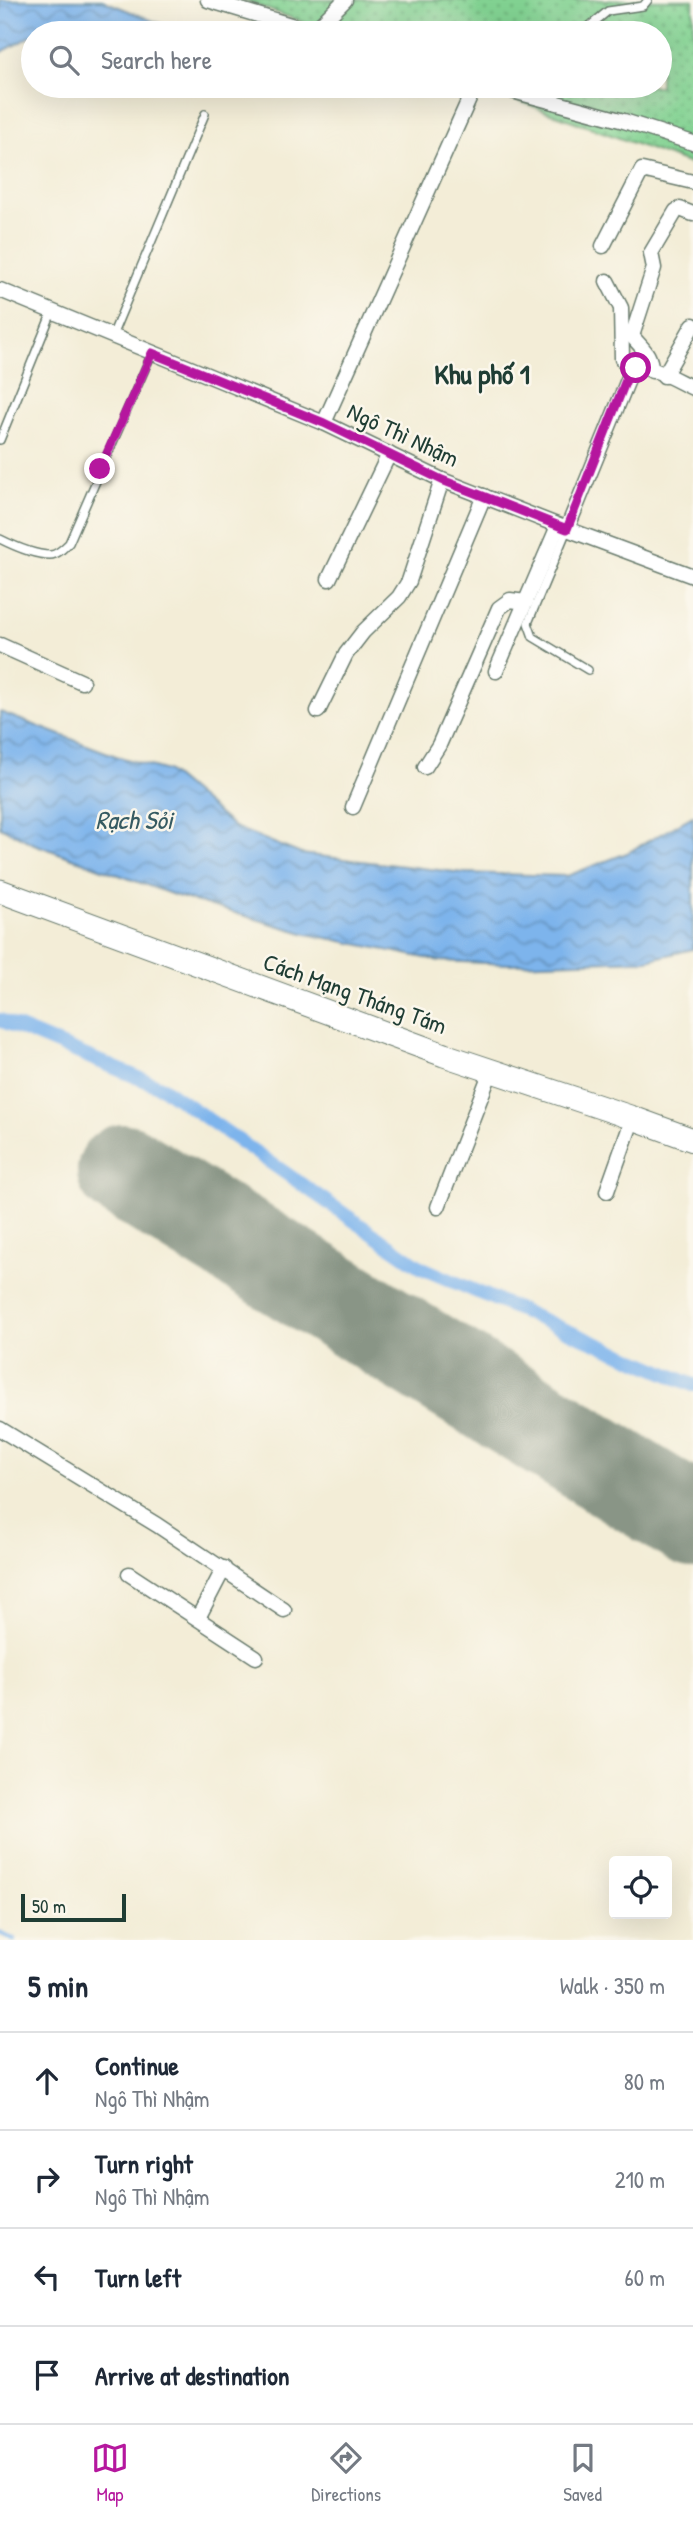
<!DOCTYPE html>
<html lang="en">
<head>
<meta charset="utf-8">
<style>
  :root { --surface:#fff; --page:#f2f2f3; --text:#1f2937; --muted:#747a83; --line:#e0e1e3; --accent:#b5179e }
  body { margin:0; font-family:"Patrick Hand",sans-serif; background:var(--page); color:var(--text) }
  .controls { position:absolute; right:21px; bottom:21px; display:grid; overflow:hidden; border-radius:7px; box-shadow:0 7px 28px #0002 }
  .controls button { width:63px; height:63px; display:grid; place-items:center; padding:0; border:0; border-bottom:2px solid var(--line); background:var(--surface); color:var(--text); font:35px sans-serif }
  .scale { position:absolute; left:21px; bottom:18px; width:105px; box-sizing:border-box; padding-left:7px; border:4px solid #1f3d34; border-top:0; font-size:19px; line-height:24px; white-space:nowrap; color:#1f3d34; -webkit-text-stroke:5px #fbf7ec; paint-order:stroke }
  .stop { position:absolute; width:21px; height:21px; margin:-16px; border:5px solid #b5179e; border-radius:50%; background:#fff }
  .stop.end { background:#b5179e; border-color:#fff; box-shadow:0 2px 7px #0008 }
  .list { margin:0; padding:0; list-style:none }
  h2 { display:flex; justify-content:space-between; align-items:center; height:91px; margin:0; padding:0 28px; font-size:30px }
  h2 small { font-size:23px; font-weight:400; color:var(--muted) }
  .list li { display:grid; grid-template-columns:46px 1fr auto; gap:21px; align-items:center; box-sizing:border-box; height:98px; padding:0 28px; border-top:2px solid var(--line) }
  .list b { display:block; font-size:26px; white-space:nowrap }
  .list p { margin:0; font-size:23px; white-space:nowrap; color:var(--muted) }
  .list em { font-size:23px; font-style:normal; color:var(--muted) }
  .icon { flex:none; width:38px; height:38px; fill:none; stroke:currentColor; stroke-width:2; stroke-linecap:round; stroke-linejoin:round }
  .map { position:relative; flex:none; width:693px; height:1940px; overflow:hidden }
  .search { position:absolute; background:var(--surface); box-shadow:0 7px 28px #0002; left:21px; right:21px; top:21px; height:77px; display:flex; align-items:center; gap:18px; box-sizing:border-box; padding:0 24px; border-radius:38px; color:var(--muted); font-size:26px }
  .sheet { height:483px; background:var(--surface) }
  nav { display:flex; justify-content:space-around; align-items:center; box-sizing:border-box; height:98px; border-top:2px solid var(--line); background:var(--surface); font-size:19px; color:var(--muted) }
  nav a { display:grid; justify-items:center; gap:4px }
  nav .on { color:var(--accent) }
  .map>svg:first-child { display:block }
  .park { fill:url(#park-dots); stroke:#508762; stroke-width:2 }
  .water { fill:url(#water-waves); stroke:#4e7890; stroke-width:2 }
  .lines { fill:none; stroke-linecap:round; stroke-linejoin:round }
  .stream { stroke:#7db4ec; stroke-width:4.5 }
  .canal { stroke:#7db4ec; stroke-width:14 }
  .runway { stroke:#899586; stroke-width:94 }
  .service-casing { stroke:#697b6d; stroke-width:10 }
  .minor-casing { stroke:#697b6d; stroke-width:17 }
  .primary-casing { stroke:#697b6d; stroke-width:25 }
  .service { stroke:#fff; stroke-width:7 }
  .minor { stroke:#fff; stroke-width:14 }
  .primary { stroke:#fff; stroke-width:23 }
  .route { stroke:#b5179e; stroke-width:9 }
  .labels { text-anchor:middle; stroke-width:5; stroke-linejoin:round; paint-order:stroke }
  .street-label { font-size:24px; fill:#1f3d34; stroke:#fbf7ec }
  .water-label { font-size:26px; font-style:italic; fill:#365b62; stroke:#fbf7ec }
  .quarter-label { font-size:28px; font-weight:bold; fill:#1f3d34; stroke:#fbf7ec }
</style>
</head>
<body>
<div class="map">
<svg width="693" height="1940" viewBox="0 0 693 1940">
  <defs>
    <pattern id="park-dots" width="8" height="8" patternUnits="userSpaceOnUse" patternTransform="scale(1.75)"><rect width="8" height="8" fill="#81d191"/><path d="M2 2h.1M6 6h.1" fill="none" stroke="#69ab77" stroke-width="1.8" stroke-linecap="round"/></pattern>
    <pattern id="water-waves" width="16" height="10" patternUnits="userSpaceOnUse" patternTransform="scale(1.75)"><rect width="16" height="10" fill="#7db4ec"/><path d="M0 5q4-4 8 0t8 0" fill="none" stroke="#6694c0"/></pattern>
  </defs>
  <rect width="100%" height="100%" fill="#fbf7ec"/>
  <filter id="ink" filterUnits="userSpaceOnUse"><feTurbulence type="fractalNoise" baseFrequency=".0143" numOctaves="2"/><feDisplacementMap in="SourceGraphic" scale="14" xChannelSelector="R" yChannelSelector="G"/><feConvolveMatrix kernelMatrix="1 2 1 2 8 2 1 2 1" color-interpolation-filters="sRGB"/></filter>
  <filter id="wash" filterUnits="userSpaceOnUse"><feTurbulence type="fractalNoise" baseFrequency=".00686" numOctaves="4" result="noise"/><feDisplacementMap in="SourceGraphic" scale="28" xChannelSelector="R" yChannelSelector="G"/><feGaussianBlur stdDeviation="1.57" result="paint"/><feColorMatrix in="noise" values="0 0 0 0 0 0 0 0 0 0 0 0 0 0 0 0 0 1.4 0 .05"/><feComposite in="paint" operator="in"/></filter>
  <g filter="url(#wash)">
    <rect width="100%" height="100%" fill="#f3edd7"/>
    <polygon class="park" points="242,0 693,0 693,165 477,86 660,86 660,33 333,33"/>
    <g class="water">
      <polygon points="0,0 102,0 183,33 56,33 44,29 0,53"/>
      <polygon points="0,712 116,756 167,771 234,827 301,854 464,873 567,876 627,853 693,816 693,949 647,960 508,964 440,961 307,934 174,895 34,844 0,827"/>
    </g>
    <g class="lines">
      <polyline class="stream" points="0,1933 14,1940"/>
      <polyline class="canal" points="0,1020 163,1088 422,1268 693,1385"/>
      <polyline class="runway" points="124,1171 693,1521"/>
    </g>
  </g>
  <g filter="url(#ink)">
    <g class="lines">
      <defs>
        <g id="service">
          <polyline points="581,33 608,11 643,6 648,0"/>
          <polyline points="112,336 205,114"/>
          <polyline points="0,440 52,312"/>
          <polyline points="567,530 528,623 533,637 588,670"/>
          <path d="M0 539C14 546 34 555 50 555 57 555 64 548 69 543L152 353"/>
        </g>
        <g id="minor">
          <polyline points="208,0 317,33"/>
          <polyline points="313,32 345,0"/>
          <polyline points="494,86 624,121 693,143"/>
          <polyline points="603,246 642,170 693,182"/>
          <polyline points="607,281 621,308 622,359 632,370"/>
          <path d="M0 290 324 423 442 480 567 529 632 370C648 362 677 381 693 388"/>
          <path d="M652 371C649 351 644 351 632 336L654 268 651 253 676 211 680 209 693 214"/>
          <polyline points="664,376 693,325"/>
          <polyline points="324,423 475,86"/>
          <polyline points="567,529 693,576"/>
          <polyline points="329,579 389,454"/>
          <polyline points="0,645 82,682"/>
          <polyline points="496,671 558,526"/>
          <polyline points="318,711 346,654 363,632 399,597 409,581 442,480"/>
          <polyline points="425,767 439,745 499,608 510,600 526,602"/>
          <polyline points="353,807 484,496"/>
          <polyline points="607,1191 633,1118"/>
          <polyline points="438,1207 491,1071"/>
          <polyline points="0,1429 157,1525 284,1610"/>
          <polyline points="129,1574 256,1657"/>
          <polyline points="198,1618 224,1568"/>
        </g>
        <polyline id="primary" points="0,891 444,1055 633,1118 693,1140"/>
      </defs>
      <use href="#service" class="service-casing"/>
      <use href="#minor" class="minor-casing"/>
      <use href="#primary" class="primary-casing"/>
      <use href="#service" class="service"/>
      <use href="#minor" class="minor"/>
      <use href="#primary" class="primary"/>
    </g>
  </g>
  <g class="lines" filter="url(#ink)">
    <polyline class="route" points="100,469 152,353 324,423 442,480 567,529 628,375 636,368"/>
  </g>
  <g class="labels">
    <g class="street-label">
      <text transform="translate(403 435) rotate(25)" y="8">Ngô Thì Nhậm</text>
      <text transform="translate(355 994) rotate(20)" y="8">Cách Mạng Tháng Tám</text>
    </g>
    <g class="water-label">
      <text x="134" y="829">Rạch Sỏi</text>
    </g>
    <g class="quarter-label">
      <text x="482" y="384">Khu phố 1</text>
    </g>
  </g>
</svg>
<div class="controls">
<button><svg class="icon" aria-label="locate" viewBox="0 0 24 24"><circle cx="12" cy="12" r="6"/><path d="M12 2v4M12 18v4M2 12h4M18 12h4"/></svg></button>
</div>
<div class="scale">50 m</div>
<div class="stop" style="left:636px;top:368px"></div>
<div class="stop end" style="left:100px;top:469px"></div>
<div class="search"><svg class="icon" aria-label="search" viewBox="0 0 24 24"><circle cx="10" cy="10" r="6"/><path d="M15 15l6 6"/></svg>Search here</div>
</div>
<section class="sheet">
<h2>5 min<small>Walk · 350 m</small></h2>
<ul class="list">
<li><svg class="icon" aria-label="ahead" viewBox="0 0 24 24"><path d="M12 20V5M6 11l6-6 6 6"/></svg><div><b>Continue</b><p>Ngô Thì Nhậm</p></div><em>80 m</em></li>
<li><svg class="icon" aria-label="right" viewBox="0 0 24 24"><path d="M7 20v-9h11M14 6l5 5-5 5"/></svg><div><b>Turn right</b><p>Ngô Thì Nhậm</p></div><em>210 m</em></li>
<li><svg class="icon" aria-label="left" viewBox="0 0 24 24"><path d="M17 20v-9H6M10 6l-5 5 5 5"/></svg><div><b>Turn left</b></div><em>60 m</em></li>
<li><svg class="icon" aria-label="arrive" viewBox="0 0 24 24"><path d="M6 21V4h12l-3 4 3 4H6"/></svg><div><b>Arrive at destination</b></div></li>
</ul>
</section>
<nav>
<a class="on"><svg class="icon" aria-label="map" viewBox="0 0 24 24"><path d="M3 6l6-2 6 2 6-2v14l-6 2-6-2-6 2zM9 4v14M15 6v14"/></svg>Map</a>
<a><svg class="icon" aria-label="directions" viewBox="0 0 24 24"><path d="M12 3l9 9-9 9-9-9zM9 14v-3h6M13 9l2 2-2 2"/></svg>Directions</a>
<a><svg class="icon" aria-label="saved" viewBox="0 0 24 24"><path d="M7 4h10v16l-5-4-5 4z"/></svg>Saved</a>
</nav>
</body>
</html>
